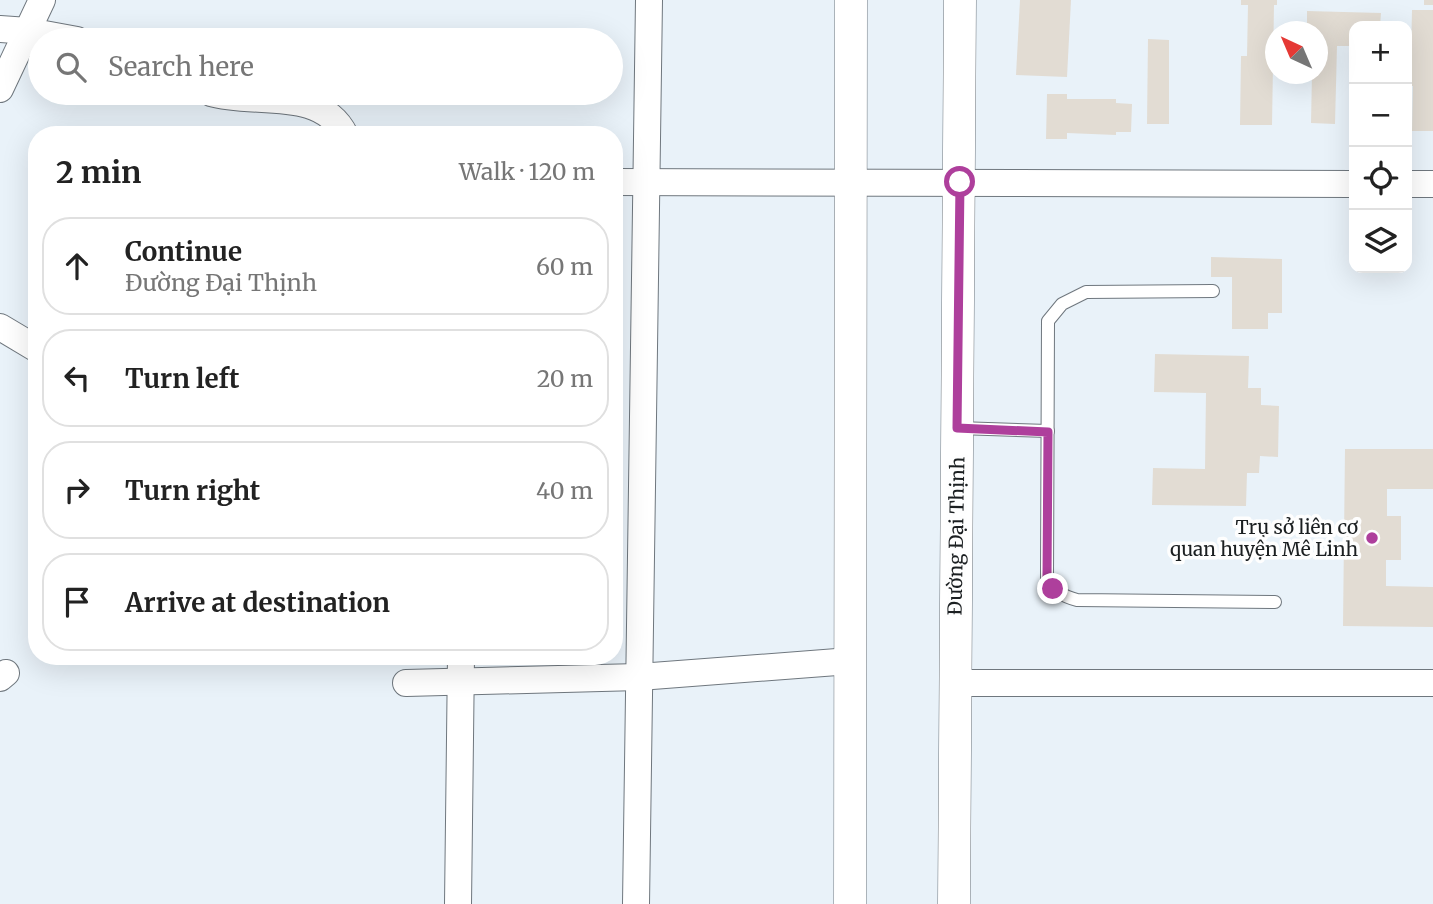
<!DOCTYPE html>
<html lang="en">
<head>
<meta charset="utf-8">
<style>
  :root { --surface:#fff; --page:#f6f6f6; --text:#222; --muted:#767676; --line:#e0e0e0 }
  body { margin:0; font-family:Merriweather,serif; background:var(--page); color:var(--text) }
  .controls { position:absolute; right:21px; top:21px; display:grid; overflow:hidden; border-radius:14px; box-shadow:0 7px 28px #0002 }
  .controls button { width:63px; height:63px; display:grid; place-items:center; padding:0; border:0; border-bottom:2px solid var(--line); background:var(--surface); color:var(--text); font:35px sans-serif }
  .compass { position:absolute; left:1265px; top:21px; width:63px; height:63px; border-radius:50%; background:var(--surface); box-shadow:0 7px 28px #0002; rotate:316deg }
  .stop { position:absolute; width:21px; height:21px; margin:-16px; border:5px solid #ae3f9c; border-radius:50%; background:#fff }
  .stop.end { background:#ae3f9c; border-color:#fff; box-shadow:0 2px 7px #0008 }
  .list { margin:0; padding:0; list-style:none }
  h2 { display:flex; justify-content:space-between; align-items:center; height:91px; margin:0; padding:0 28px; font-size:30px }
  h2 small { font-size:23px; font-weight:400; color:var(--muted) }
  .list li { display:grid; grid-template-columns:46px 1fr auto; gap:21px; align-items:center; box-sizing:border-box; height:98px; margin:0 14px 14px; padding:0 14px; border:2px solid var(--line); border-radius:28px }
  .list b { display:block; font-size:26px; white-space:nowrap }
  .list p { margin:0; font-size:23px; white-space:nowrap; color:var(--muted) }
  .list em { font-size:23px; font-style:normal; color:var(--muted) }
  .icon { flex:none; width:38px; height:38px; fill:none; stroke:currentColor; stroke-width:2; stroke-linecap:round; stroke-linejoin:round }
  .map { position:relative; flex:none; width:1433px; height:904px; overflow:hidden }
  .search { position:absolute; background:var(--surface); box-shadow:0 7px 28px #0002; left:28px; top:28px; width:595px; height:77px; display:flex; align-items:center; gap:18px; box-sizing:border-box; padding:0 24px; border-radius:38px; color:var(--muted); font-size:26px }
  .panel { position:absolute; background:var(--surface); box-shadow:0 7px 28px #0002; left:28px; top:126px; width:595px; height:539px; border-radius:28px }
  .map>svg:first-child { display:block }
  .building { fill:#e2dcd3 }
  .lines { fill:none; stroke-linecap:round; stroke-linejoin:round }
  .service-casing { stroke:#6f777e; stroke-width:14 }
  .minor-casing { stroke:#6f777e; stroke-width:28 }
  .tertiary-casing { stroke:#6f777e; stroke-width:33 }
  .service { stroke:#fff; stroke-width:12 }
  .minor { stroke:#fff; stroke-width:26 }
  .tertiary { stroke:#fff; stroke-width:32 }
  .route { stroke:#ae3f9c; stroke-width:9 }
  .poi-dot { fill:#ae3f9c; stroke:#fefefe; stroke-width:2.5 }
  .labels { text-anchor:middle; stroke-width:7; stroke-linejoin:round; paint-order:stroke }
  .poi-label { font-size:19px; fill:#1b1f21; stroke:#fefefe; text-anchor:end }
  .street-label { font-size:19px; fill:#1b1f21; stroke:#fefefe }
</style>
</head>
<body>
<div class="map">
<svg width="1433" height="904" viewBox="0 0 1433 904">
  <rect width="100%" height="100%" fill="#e9f2f9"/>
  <g class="building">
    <polygon points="1020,0 1071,0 1067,77 1016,75"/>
    <polygon points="1241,0 1277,0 1277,5 1274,5 1272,125 1240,125 1241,56 1247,56 1248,5 1241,5"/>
    <rect x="1424" y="0" width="9" height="5"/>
    <polygon points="1412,10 1433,10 1433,131 1412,131 1413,86 1407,86 1407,57 1411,57"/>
    <polygon points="1307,11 1381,13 1380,26 1354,26 1354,46 1337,46 1335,124 1311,123 1312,74 1318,74 1318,32 1307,32"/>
    <polygon points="1148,39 1169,40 1169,124 1147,124"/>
    <polygon points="1047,94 1067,94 1067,99 1116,99 1116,103 1132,104 1131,132 1116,132 1116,135 1067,133 1067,139 1046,139"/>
    <polygon points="1211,257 1282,259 1282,313 1268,313 1268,329 1232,329 1232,277 1211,277"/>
    <polygon points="1155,354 1249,356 1248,388 1261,388 1261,405 1279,406 1278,457 1260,456 1259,473 1247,473 1246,506 1152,505 1153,468 1205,469 1206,393 1154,392"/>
    <polygon points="1345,449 1433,449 1433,489 1387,489 1387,516 1401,516 1401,560 1386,560 1386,586 1433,587 1433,627 1343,626"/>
  </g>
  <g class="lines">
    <defs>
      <g id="service">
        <path d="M1213 291 1086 292 1062 304 1048 321 1047 578C1055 591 1062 596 1077 600L1275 602"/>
        <polyline points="958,428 1048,431"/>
      </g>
      <g id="minor">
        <polyline points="0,29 28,31 77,40"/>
        <polyline points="0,89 42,0"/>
        <path d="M211 93C254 106 321 86 345 135"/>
        <polyline points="614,182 1354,184"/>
        <polyline points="1407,184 1433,184"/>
        <polyline points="0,327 37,349"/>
        <polyline points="0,678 6,673"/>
        <polyline points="406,683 639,677 850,661"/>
        <polyline points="955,683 1433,683"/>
        <polyline points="458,904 461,656"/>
        <polyline points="636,904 649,0"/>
      </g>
      <g id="tertiary">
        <polyline points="850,904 851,0"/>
        <polyline points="954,904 960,0"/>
      </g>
    </defs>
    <use href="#service" class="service-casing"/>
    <use href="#minor" class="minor-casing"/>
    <use href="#tertiary" class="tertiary-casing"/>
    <use href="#service" class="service"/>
    <use href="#minor" class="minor"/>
    <use href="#tertiary" class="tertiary"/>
  </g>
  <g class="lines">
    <polyline class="route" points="960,182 957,428 1048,432 1047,578 1053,589"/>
  </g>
  <circle class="poi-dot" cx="1372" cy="538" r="7"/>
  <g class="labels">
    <g class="poi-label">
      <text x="1358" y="534">Trụ sở liên cơ<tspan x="1358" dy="22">quan huyện Mê Linh</tspan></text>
    </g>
    <g class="street-label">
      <text transform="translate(956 536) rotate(-89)" y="7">Đường Đại Thịnh</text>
    </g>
  </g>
</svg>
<div class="controls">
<button>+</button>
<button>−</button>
<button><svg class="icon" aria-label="locate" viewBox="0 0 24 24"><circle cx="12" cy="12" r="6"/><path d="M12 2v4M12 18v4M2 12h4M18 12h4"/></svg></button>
<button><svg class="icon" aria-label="layers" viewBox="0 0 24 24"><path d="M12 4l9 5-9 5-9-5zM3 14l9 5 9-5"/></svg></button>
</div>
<svg class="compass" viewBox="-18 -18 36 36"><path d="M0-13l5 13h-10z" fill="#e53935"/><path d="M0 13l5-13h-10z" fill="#767676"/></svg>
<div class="stop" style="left:960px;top:182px"></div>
<div class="stop end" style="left:1053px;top:589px"></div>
<div class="search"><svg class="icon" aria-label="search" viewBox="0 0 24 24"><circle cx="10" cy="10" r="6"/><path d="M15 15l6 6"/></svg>Search here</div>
<section class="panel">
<h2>2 min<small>Walk · 120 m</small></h2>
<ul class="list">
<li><svg class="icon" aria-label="ahead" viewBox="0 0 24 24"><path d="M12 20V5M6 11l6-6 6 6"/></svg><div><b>Continue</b><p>Đường Đại Thịnh</p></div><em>60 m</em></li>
<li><svg class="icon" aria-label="left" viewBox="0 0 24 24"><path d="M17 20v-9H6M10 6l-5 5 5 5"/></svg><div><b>Turn left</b></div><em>20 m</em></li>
<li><svg class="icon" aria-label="right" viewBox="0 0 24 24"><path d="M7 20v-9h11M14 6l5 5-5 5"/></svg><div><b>Turn right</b></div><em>40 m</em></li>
<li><svg class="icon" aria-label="arrive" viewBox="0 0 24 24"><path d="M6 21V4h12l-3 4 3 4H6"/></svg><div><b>Arrive at destination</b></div></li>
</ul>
</section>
</div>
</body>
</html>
